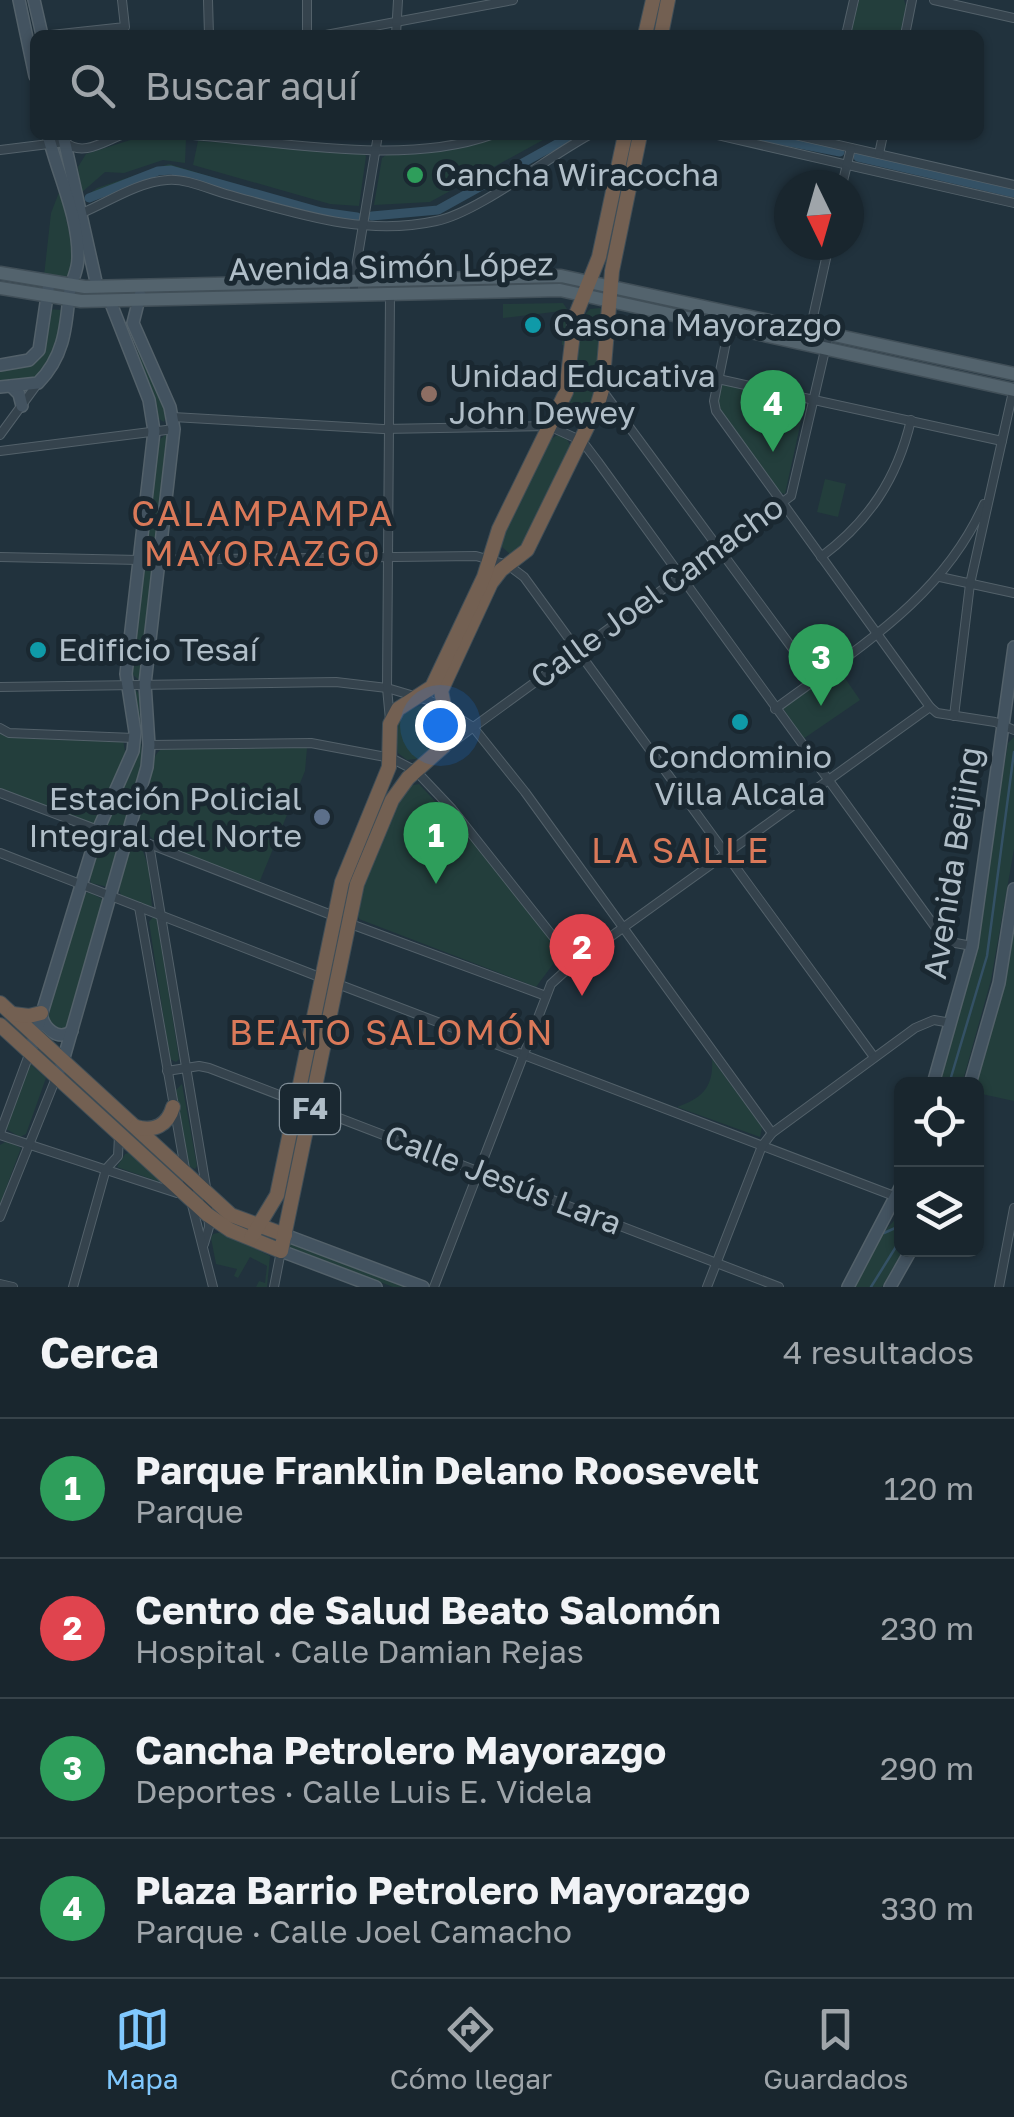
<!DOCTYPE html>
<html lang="es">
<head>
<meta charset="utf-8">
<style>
  :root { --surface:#19262e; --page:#222e36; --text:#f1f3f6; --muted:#9fa5aa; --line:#37434a; --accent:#80c8fe }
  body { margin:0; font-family:"Golos Text",sans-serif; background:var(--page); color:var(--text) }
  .controls { position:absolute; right:30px; bottom:30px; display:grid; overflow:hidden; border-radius:15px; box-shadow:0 2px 8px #0004 }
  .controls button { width:90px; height:90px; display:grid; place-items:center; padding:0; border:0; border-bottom:2px solid var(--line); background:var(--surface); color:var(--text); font:50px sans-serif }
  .compass { position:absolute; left:774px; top:170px; width:90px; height:90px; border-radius:50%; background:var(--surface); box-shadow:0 2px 8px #0004; rotate:175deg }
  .you { position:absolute; left:440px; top:725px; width:35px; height:35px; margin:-25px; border:8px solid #fff; border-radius:50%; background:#1a73e8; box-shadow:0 0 0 15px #1a73e833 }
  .badge { display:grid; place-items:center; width:65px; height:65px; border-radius:50%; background:var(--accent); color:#fff; font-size:32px; font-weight:700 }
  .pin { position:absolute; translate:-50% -82px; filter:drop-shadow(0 2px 5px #0008) }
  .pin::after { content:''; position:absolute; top:52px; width:35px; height:30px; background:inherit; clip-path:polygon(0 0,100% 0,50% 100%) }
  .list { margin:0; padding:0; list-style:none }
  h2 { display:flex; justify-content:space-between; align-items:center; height:130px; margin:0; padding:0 40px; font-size:42px }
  h2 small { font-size:32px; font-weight:400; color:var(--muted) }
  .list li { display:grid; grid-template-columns:65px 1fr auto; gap:30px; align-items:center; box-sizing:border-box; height:140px; padding:0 40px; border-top:2px solid var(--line) }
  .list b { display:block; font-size:38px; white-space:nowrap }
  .list p { margin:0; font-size:32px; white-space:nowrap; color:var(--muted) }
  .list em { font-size:32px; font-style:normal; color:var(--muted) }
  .icon { flex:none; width:55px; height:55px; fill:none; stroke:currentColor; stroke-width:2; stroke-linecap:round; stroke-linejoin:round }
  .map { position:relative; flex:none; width:1014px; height:1287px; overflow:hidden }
  .search { position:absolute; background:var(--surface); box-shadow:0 2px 8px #0004; left:30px; right:30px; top:30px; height:110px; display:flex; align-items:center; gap:25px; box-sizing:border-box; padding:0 35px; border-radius:15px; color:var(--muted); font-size:38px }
  .sheet { height:690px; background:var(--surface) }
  nav { display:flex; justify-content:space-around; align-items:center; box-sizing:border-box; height:140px; border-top:2px solid var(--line); background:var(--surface); font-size:28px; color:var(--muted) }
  nav a { display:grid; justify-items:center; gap:5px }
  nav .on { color:var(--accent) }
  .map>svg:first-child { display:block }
  .green { fill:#233e3c }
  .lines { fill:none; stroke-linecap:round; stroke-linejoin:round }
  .stream { stroke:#345165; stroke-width:2.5 }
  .canal { stroke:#345165; stroke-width:9 }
  .street-casing { stroke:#53616a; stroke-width:10 }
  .secondary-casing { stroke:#53616a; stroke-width:14 }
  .primary-casing { stroke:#414f58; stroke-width:15 }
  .highway-casing { stroke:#404e57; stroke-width:16 }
  .street { stroke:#35434d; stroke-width:8 }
  .secondary { stroke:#435360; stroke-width:11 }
  .primary { stroke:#53636d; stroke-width:12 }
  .highway { stroke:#736052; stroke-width:14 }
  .leisure-dot { fill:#2e9e5b; stroke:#1a2831; stroke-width:4 }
  .culture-dot { fill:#0f9aa8; stroke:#1a2831; stroke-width:4 }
  .education-dot { fill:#8d6e63; stroke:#1a2831; stroke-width:4 }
  .service-dot { fill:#5c6f8a; stroke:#1a2831; stroke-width:4 }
  .labels { text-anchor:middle; stroke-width:10; stroke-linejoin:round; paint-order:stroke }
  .shield { fill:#1a2831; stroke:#83919b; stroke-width:2.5 }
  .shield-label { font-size:30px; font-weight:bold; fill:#b0bec8 }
  .poi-label { font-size:32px; fill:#b0bec8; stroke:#1a2831; text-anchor:start }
  .street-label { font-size:32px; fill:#b0bec8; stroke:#1a2831 }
  .neighbourhood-label { font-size:35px; letter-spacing:2.5px; fill:#da7959; stroke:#1a2831 }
</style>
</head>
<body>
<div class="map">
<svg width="1014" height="1287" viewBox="0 0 1014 1287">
  <rect width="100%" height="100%" fill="#21323d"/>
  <g class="green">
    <polygon points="859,0 904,0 906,6 900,35 850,35"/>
    <polygon points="503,135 552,135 430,202 374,205 382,158 386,155 463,148"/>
    <polygon points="143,136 186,139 185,163 163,160 124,173 105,172 81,193 78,167 86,154"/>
    <polygon points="198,141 362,152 366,156 359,206 330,204 193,165"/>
    <polygon points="169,164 238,185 179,169 161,168 84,198 97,188"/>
    <polygon points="60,190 74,256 71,274 63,278 44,276 51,213"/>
    <polygon points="563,303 567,309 565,345 562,345 562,311 503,318 503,304"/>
    <polygon points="600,308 604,313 594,397 583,423 571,427 565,424 563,415 574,386 581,319 590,309"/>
    <path d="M47 309 62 310C59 332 57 368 34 378 25 382 10 381 0 383V369L32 363 41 356Z"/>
    <polygon points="132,332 167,413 164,422 157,418"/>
    <polygon points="723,384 796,404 805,403 785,494 781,493 720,412 716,401"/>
    <polygon points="165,435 169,437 155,556 151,556 147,550 158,441"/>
    <polygon points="557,435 566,437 571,447 523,547 510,554 502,547 502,537 550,440"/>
    <polygon points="825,479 846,484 838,517 817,512"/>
    <polygon points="150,567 153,569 142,675 139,680 132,674 143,570"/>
    <polygon points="838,668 860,700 803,739 783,708"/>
    <path d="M135 689 139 694 142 764 108 887 91 883C82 854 127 789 136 759 143 736 132 710 135 689Z"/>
    <polygon points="419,706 432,708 441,716 441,742 423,758 407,760 398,753 395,727 402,713"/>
    <polygon points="0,730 123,739 126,758 95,825 0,788"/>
    <polygon points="1014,737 1014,849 991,980 962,1084 938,1084 971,971 1008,743"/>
    <path d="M307 748 305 771 259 883 158 844 140 826V810C158 792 142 766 161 749Z"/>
    <path d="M419 784 475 844 562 952 536 987 359 919C351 891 392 810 409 786Z"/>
    <polygon points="138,846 142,848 149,869 152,907 121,895 119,890 127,853"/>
    <polygon points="89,892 104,900 67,1028 58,1030 45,1017 82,895"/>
    <polygon points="153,917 157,919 179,1059 176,1062 170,1059 149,922"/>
    <polygon points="1014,928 1014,1101 977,1093 976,1085 1005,984"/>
    <path d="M712 1059 762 1127 760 1137 677 1107C700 1099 714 1089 712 1059Z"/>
    <polygon points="28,1062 46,1078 26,1134 20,1137 6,1129"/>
    <polygon points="182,1084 197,1166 195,1169 189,1166 176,1090"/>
    <polygon points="7,1141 21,1148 0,1204 0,1145"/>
    <polygon points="131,1152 165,1184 117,1167 125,1154"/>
    <polygon points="901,1213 903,1250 882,1287 855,1287 882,1234"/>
    <polygon points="222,1232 270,1256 267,1287 256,1287 259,1281 265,1283 267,1266 250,1257 238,1278 234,1276 237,1269 216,1264 211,1238 213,1234"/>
    <polygon points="287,1242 406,1287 393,1287 286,1246"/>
  </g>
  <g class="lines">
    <g class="stream">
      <polyline points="949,1084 987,956 1014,752"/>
      <polyline points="884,1233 902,1225"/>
      <polyline points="871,1287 902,1237"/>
    </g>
    <g class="canal">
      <polyline points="753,135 840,152"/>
      <polyline points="858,157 1014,193"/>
      <polyline points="89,198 158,171 171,170 321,212 357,217"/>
      <polyline points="372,216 438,210 573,135"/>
    </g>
    <defs>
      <g id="street">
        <polyline points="208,0 209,35"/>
        <polyline points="934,0 1014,18"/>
        <polyline points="51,35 125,27 122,0"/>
        <polyline points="307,35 307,0"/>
        <polyline points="326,35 513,0"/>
        <polyline points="396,35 398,0"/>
        <polyline points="846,35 854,0"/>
        <polyline points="905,35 912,0"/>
        <path d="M193 135C285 142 404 166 491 135"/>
        <polyline points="717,135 1014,203"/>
        <polyline points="795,135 1014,185"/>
        <path d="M0 150 65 142C82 157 103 142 121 135"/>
        <polyline points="879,154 883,135"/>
        <polyline points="842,185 851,148"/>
        <path d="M82 213C108 202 138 182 167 180 185 178 209 189 226 194 296 213 363 237 436 221 477 213 548 157 589 135"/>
        <polyline points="354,295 354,279 378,135"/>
        <polyline points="729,327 714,401 716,411 930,707 937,713 995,722 1014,730"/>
        <polyline points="807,344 829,245"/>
        <polyline points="718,379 1002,441"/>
        <polyline points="602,390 815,679"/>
        <polyline points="173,417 383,429 549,426 582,441 598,462 941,935 950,942 972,946"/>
        <polyline points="0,435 38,383"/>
        <polyline points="0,451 174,429"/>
        <polyline points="0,557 139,560 476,556 508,565 524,577 874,1057"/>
        <path d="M821 557C869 521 897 479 911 420"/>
        <polyline points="940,577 1014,593"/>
        <polyline points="0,687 336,682 387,688 431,701 473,727 525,792 772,1133"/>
        <path d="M775 709C856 649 942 599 984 504"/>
        <polyline points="954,716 970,584 1014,387"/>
        <polyline points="390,720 387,688 390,295"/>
        <polyline points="0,728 9,733 134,738"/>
        <polyline points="149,745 311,743 391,758 416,771 452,809 574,963"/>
        <polyline points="446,747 791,496 829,333"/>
        <polyline points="0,793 98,830"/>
        <polyline points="129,836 334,916"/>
        <polyline points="149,844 207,1193 209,1227 204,1244"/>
        <polyline points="0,853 322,978"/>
        <polyline points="139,907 190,1197 213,1287"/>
        <polyline points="348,923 546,996"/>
        <polyline points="335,983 902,1199"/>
        <polyline points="167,1071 199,1066 209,1068 779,1287"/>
        <polyline points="0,1133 30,1052"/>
        <polyline points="0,1135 177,1193"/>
        <polyline points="0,1217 56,1078"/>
        <polyline points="0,1284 13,1287"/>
        <polyline points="73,1287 106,1169 118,1156 119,1136"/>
        <polyline points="274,1287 281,1251"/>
        <polyline points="434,1287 551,984 574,963 930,707"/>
        <polyline points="707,1287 762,1146 772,1133 915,1028 934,1020 951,1023"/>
        <polyline points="999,1287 1014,1208"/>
      </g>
      <g id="secondary">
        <polyline points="19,0 35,76"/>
        <polyline points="34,0 42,35"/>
        <polyline points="63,135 97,286"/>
        <polyline points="0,365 29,360 39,350 49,283"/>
        <polyline points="11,386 19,394 22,406"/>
        <path d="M0 387 38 383C63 358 66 330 69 296 70 283 78 272 78 258 79 217 58 175 48 135"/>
        <path d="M41 1013C43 1028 58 1042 72 1031"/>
        <polyline points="30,1052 98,830 133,751 135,732 126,674 154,431 149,400 110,301"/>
        <polyline points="61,1068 147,767 149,745 145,684 174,429 170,407 133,323 140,295"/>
        <polyline points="933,1084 972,946 1014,647"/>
        <polyline points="970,1084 999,983 1014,889"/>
        <polyline points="285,1235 423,1287"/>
        <polyline points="281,1251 376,1287"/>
        <polyline points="848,1287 902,1184"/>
        <polyline points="890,1287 911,1250"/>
      </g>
      <g id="primary">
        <polyline points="0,273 85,287 561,276 1014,374"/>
        <polyline points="0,288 81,301 560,290 1014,390"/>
      </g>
      <g id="highway">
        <polyline points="645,35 653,0"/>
        <polyline points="661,35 668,0"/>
        <polyline points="0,1003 231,1215 285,1235"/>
        <polyline points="13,1014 29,1016 41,1013"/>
        <polyline points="0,1025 208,1215 230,1230 281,1251 357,884 392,800 408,778 444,746 448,725 441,691 491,583 501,570 527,550 597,407 602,390 612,271 640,135"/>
        <path d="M136 1127C154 1132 168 1125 173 1107"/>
        <polyline points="251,1238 277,1195 342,882 389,767 390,724 398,709 432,687 484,577 499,529 566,392 575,317 599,257 625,135"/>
      </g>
    </defs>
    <use href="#street" class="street-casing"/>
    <use href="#secondary" class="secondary-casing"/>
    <use href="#primary" class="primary-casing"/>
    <use href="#highway" class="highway-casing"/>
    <use href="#street" class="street"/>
    <use href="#secondary" class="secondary"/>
    <use href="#primary" class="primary"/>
    <use href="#highway" class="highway"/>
  </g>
  <circle class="leisure-dot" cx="415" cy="175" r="10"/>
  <g class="culture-dot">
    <circle cx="533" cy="325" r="10"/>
    <circle cx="38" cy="650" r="10"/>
    <circle cx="740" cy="722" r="10"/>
  </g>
  <circle class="education-dot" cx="429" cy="394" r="10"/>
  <circle class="service-dot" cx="322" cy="817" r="10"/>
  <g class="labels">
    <rect class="shield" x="280" y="1084" width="60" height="50" rx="8"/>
    <g class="shield-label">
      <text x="310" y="1119">F4</text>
    </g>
    <g class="poi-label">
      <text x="435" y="186">Cancha Wiracocha</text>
      <text x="553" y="336">Casona Mayorazgo</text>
      <text x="449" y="387">Unidad Educativa<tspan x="449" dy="37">John Dewey</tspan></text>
      <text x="58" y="661">Edificio Tesaí</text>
      <text x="740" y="768" text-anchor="middle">Condominio<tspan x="740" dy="37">Villa Alcala</tspan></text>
      <text x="302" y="810" text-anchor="end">Estación Policial<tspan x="302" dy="37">Integral del Norte</tspan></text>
    </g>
    <g class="street-label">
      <text transform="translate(391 267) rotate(-1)" y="11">Avenida Simón López</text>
      <text transform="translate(657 592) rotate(-36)" y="11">Calle Joel Camacho</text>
      <text transform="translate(953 863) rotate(-81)" y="11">Avenida Beijing</text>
      <text transform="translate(503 1180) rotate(21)" y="11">Calle Jesús Lara</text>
    </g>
    <g class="neighbourhood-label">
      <text x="263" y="526">CALAMPAMPA<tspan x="263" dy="40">MAYORAZGO</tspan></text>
      <text x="681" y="863">LA SALLE</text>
      <text x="392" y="1045">BEATO SALOMÓN</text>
    </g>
  </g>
</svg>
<div class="controls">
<button><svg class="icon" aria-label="locate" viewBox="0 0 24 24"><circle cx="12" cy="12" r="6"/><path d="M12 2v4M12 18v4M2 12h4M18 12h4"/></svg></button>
<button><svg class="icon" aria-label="layers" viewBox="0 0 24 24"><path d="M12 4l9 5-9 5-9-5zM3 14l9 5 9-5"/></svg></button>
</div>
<svg class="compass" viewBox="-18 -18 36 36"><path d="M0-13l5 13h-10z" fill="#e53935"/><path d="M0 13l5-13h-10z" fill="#9fa5aa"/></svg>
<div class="you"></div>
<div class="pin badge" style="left:436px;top:884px;background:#2e9e5b">1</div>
<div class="pin badge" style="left:582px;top:996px;background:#e0444e">2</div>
<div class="pin badge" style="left:821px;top:706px;background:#2e9e5b">3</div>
<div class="pin badge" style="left:773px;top:452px;background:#2e9e5b">4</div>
<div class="search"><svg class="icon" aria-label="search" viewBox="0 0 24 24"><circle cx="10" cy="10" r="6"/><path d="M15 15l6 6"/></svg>Buscar aquí</div>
</div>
<section class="sheet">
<h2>Cerca<small>4 resultados</small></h2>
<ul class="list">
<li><span class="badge" style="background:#2e9e5b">1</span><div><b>Parque Franklin Delano Roosevelt</b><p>Parque</p></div><em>120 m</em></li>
<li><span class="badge" style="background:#e0444e">2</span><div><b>Centro de Salud Beato Salomón</b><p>Hospital · Calle Damian Rejas</p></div><em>230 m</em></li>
<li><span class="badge" style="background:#2e9e5b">3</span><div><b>Cancha Petrolero Mayorazgo</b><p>Deportes · Calle Luis E. Videla</p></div><em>290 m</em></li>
<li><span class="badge" style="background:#2e9e5b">4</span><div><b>Plaza Barrio Petrolero Mayorazgo</b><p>Parque · Calle Joel Camacho</p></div><em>330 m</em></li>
</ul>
</section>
<nav>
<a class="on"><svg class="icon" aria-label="map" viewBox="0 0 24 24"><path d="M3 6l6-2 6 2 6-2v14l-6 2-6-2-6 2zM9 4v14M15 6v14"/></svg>Mapa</a>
<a><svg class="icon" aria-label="directions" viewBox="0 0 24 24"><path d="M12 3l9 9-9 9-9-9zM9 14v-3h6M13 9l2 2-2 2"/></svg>Cómo llegar</a>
<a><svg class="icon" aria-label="saved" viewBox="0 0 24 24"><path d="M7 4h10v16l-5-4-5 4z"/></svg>Guardados</a>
</nav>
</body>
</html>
